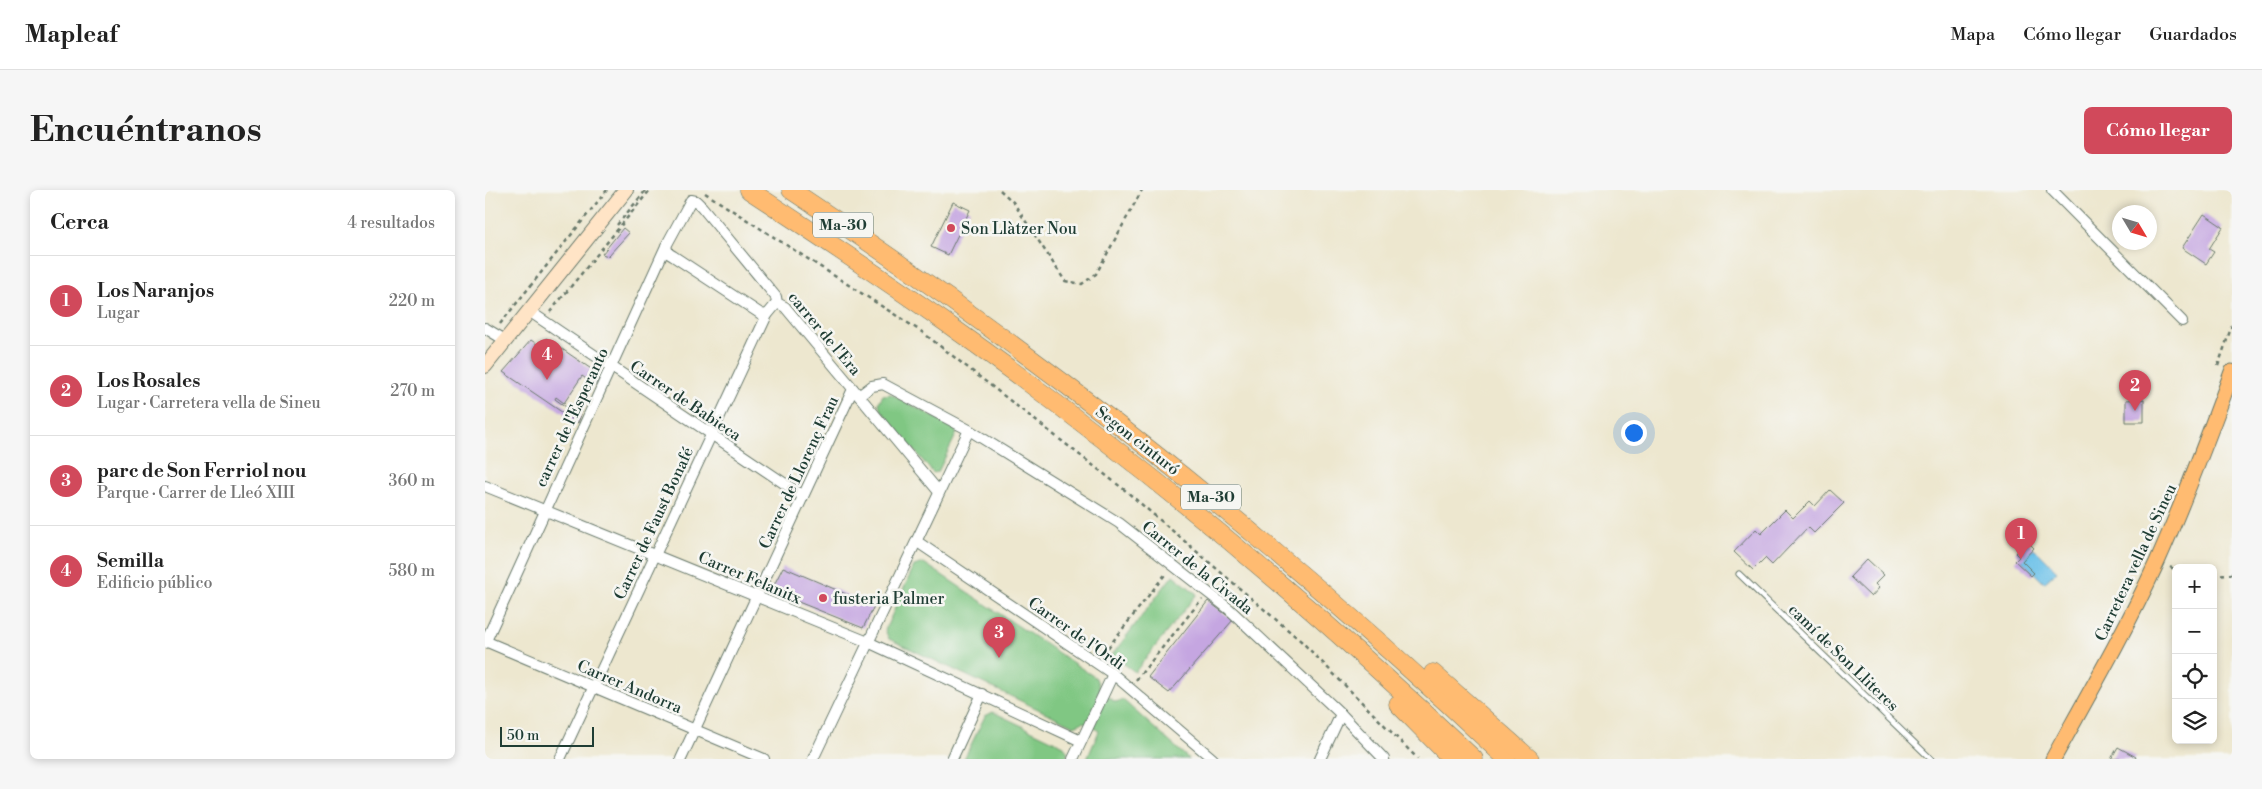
<!DOCTYPE html>
<html lang="es">
<head>
<meta charset="utf-8">
<style>
  :root { --surface:#fff; --page:#f6f6f6; --text:#222; --muted:#767676; --line:#e0e0e0; --accent:#d1495b }
  body { margin:0; font-family:"Libre Bodoni",serif; background:var(--page); color:var(--text) }
  .controls { position:absolute; right:15px; bottom:15px; display:grid; overflow:hidden; border-radius:8px; box-shadow:0 2px 8px #0003 }
  .controls button { width:45px; height:45px; display:grid; place-items:center; padding:0; border:0; border-bottom:1px solid var(--line); background:var(--surface); color:var(--text); font:25px sans-serif }
  .compass { position:absolute; left:1627px; top:15px; width:45px; height:45px; border-radius:50%; background:var(--surface); box-shadow:0 2px 8px #0003; rotate:128deg }
  .scale { position:absolute; left:15px; bottom:12px; width:94px; box-sizing:border-box; padding-left:5px; border:2px solid #1f3d34; border-top:0; font-size:14px; line-height:18px; white-space:nowrap; color:#1f3d34; -webkit-text-stroke:4px #f6f6f2; paint-order:stroke }
  .you { position:absolute; left:1148px; top:242px; width:18px; height:18px; margin:-12px; border:4px solid #fff; border-radius:50%; background:#1a73e8; box-shadow:0 0 0 8px #1a73e833 }
  .badge { display:grid; place-items:center; width:32px; height:32px; border-radius:50%; background:var(--accent); color:#fff; font-size:16px; font-weight:700 }
  .pin { position:absolute; translate:-50% -41px; filter:drop-shadow(0 1px 2px #0008) }
  .pin::after { content:''; position:absolute; top:26px; width:18px; height:15px; background:inherit; clip-path:polygon(0 0,100% 0,50% 100%) }
  .list { margin:0; padding:0; list-style:none }
  h2 { display:flex; justify-content:space-between; align-items:center; height:65px; margin:0; padding:0 20px; font-size:21px }
  h2 small { font-size:16px; font-weight:400; color:var(--muted) }
  .list li { display:grid; grid-template-columns:32px 1fr auto; gap:15px; align-items:center; box-sizing:border-box; height:90px; padding:0 20px; border-top:1px solid var(--line) }
  .list b { display:block; font-size:19px; white-space:nowrap }
  .list p { margin:0; font-size:16px; white-space:nowrap; color:var(--muted) }
  .list em { font-size:16px; font-style:normal; color:var(--muted) }
  .icon { flex:none; width:28px; height:28px; fill:none; stroke:currentColor; stroke-width:2; stroke-linecap:round; stroke-linejoin:round }
  .map { position:relative; flex:none; width:1747px; height:569px; overflow:hidden; border-radius:8px }
  header { display:flex; align-items:center; gap:30px; box-sizing:border-box; height:70px; padding:0 25px; background:var(--surface); border-bottom:1px solid var(--line) }
  header strong { font-size:24px }
  nav { display:flex; gap:28px; margin-inline-start:auto; font-size:18px }
  .intro { display:flex; align-items:center; justify-content:space-between; box-sizing:border-box; height:120px; padding:0 30px }
  h1 { margin:0; font-size:35px }
  .button { padding:12px 22px; border-radius:8px; background:var(--accent); color:#fff; font-size:18px; font-weight:700 }
  main { display:flex; gap:30px; padding:0 30px }
  aside { flex:1; background:var(--surface); border-radius:8px; box-shadow:0 2px 8px #0003 }
  .map>svg:first-child { display:block }
  .green { fill:#80c783; stroke:#50825c }
  .water { fill:#6cc1e9; stroke:#467f8e }
  .building { fill:#c5a6e1 }
  .lines { fill:none; stroke-linecap:round; stroke-linejoin:round }
  .lane-casing { stroke:#67786a; stroke-width:7 }
  .street-casing { stroke:#67786a; stroke-width:12 }
  .secondary-casing { stroke:#67786a; stroke-width:16 }
  .primary-casing { stroke:#67786a; stroke-width:17 }
  .highway-casing { stroke:#67786a; stroke-width:19 }
  .path { stroke:#67786a; stroke-width:2.5; stroke-dasharray:4 4; stroke-linecap:butt }
  .lane { stroke:#fff; stroke-width:5 }
  .street { stroke:#fff; stroke-width:10 }
  .secondary { stroke:#ffe4c6; stroke-width:14 }
  .primary { stroke:#ffbb71; stroke-width:15 }
  .highway { stroke:#ffbb71; stroke-width:18 }
  .poi-dot { fill:#d1495b; stroke:#f6f6f2; stroke-width:2 }
  .labels { text-anchor:middle; stroke-width:5; stroke-linejoin:round; paint-order:stroke }
  .shield { fill:#f6f6f2; stroke:#60746d; stroke-width:1 }
  .shield-label { font-size:15px; font-weight:bold; fill:#1f3d34 }
  .poi-label { font-size:16px; fill:#1f3d34; stroke:#f6f6f2; text-anchor:start }
  .street-label { font-size:16px; fill:#1f3d34; stroke:#f6f6f2 }
</style>
</head>
<body>
<header>
<strong>Mapleaf</strong>
<nav><a>Mapa</a><a>Cómo llegar</a><a>Guardados</a></nav>
</header>
<div class="intro"><h1>Encuéntranos</h1><a class="button">Cómo llegar</a></div>
<main>
<aside>
<h2>Cerca<small>4 resultados</small></h2>
<ul class="list">
<li><span class="badge">1</span><div><b>Los Naranjos</b><p>Lugar</p></div><em>220 m</em></li>
<li><span class="badge">2</span><div><b>Los Rosales</b><p>Lugar · Carretera vella de Sineu</p></div><em>270 m</em></li>
<li><span class="badge">3</span><div><b>parc de Son Ferriol nou</b><p>Parque · Carrer de Lleó XIII</p></div><em>360 m</em></li>
<li><span class="badge">4</span><div><b>Semilla</b><p>Edificio público</p></div><em>580 m</em></li>
</ul>
</aside>
<div class="map">
<svg width="1747" height="569" viewBox="0 0 1747 569">
  <rect width="100%" height="100%" fill="#f6f6f2"/>
  <filter id="ink" filterUnits="userSpaceOnUse"><feTurbulence type="fractalNoise" baseFrequency=".02" numOctaves="2"/><feDisplacementMap in="SourceGraphic" scale="10" xChannelSelector="R" yChannelSelector="G"/><feConvolveMatrix kernelMatrix="1 2 1 2 8 2 1 2 1" color-interpolation-filters="sRGB"/></filter>
  <filter id="wash" filterUnits="userSpaceOnUse"><feTurbulence type="fractalNoise" baseFrequency=".0096" numOctaves="4" result="noise"/><feDisplacementMap in="SourceGraphic" scale="20" xChannelSelector="R" yChannelSelector="G"/><feGaussianBlur stdDeviation="1.12" result="paint"/><feColorMatrix in="noise" values="0 0 0 0 0 0 0 0 0 0 0 0 0 0 0 0 0 1.4 0 .05"/><feComposite in="paint" operator="in"/></filter>
  <g filter="url(#wash)">
    <rect width="100%" height="100%" fill="#ede7cf"/>
    <g class="green">
      <polygon points="406,204 468,237 472,243 453,282 448,283 395,219 394,212 398,205"/>
      <polygon points="439,373 611,488 615,500 630,512 638,510 704,569 602,569 614,541 599,532 589,536 404,449 400,440 429,376"/>
      <polygon points="688,385 712,404 650,482 627,465"/>
      <polygon points="508,522 579,556 583,563 580,569 479,569 500,526"/>
    </g>
    <polygon class="water" points="1549,358 1572,381 1559,393 1537,371"/>
    <g id="blocks">
      <g class="building">
        <polygon points="468,12 485,20 463,65 446,57"/>
        <polygon points="1719,24 1738,37 1724,59 1729,62 1721,74 1697,58"/>
        <polygon points="138,38 144,43 123,66 117,64"/>
        <polygon points="61,148 115,185 110,195 97,186 79,213 71,207 70,209 84,219 86,216 97,222 93,233 18,182 46,150 56,157"/>
        <polygon points="1659,209 1659,232 1641,232 1641,210"/>
        <polygon points="1345,300 1359,313 1329,343 1323,337 1287,375 1280,368 1268,380 1249,362 1271,339 1276,344 1300,320 1308,328 1325,311 1330,316"/>
        <polygon points="1542,351 1549,358 1537,371 1549,383 1546,386 1530,371 1534,367 1530,363"/>
        <polygon points="1382,369 1399,385 1390,394 1394,398 1386,407 1365,387"/>
        <polygon points="298,377 389,416 378,438 286,401"/>
        <polygon points="723,411 748,430 684,503 663,487"/>
        <polygon points="1633,557 1651,567 1650,569 1626,569"/>
      </g>
    </g>
  </g>
  <g filter="url(#ink)">
    <use href="#blocks" fill-opacity="0" stroke="#67786a" stroke-width="1"/>
    <g class="lines">
      <defs>
        <polyline id="lane" points="1254,384 1446,569"/>
        <g id="street">
          <polyline points="1567,0 1697,131"/>
          <polyline points="181,56 183,63 188,66 276,124 282,125"/>
          <polyline points="44,121 318,306"/>
          <polyline points="0,138 20,150"/>
          <polyline points="374,206 387,196 398,194 484,240 634,333 744,419 856,524 899,569"/>
          <polyline points="0,296 383,452 596,551"/>
          <polyline points="431,351 628,484 728,569"/>
          <polyline points="0,451 279,569"/>
          <polyline points="0,453 181,56 206,10 211,11 217,17 291,107 292,113 300,117 454,302"/>
          <polyline points="75,569 282,125 292,113"/>
          <polyline points="196,569 368,199"/>
          <polyline points="328,569 484,240"/>
          <polyline points="467,569 497,504"/>
          <polyline points="588,569 628,484"/>
          <polyline points="835,569 856,524"/>
        </g>
        <polyline id="secondary" points="0,176 141,0"/>
        <path id="primary" d="M1568 569C1604 504 1641 440 1672 372 1700 309 1724 245 1747 182"/>
        <g id="highway">
          <path d="M264 0C331 44 398 88 464 135 649 266 825 413 989 569"/>
          <path d="M306 0C562 169 799 358 1022 569"/>
          <polyline points="948,483 1045,569"/>
          <polyline points="913,514 967,569"/>
        </g>
      </defs>
      <use href="#lane" class="lane-casing"/>
      <use href="#street" class="street-casing"/>
      <use href="#secondary" class="secondary-casing"/>
      <use href="#primary" class="primary-casing"/>
      <use href="#highway" class="highway-casing"/>
      <g class="path">
        <polyline points="515,0 528,12 580,91 597,94 611,84 657,0"/>
        <polyline points="220,3 437,142 641,301 816,451 933,569"/>
        <polyline points="132,35 161,0"/>
        <polyline points="65,122 165,0"/>
        <polyline points="15,134 122,0"/>
        <polyline points="1733,176 1747,135"/>
        <polyline points="1685,377 1691,380"/>
        <polyline points="1728,385 1747,384"/>
        <polyline points="618,464 682,382"/>
        <polyline points="651,490 717,409"/>
      </g>
      <use href="#lane" class="lane"/>
      <use href="#street" class="street"/>
      <use href="#secondary" class="secondary"/>
      <use href="#primary" class="primary"/>
      <use href="#highway" class="highway"/>
    </g>
  </g>
  <g class="poi-dot">
    <circle cx="466" cy="38" r="5"/>
    <circle cx="338" cy="408" r="5"/>
  </g>
  <g class="labels">
    <g class="shield">
      <rect x="328" y="22.5" width="60" height="25" rx="4"/>
      <rect x="696" y="294.5" width="60" height="25" rx="4"/>
    </g>
    <g class="shield-label">
      <text x="358" y="40">Ma-30</text>
      <text x="726" y="312">Ma-30</text>
    </g>
    <g class="poi-label">
      <text x="476" y="44">Son Llàtzer Nou</text>
      <text x="348" y="414">fusteria Palmer</text>
    </g>
    <g class="street-label">
      <text transform="translate(340 143) rotate(50)" y="6">carrer de l'Era</text>
      <text transform="translate(201 210) rotate(34)" y="6">Carrer de Babieca</text>
      <text transform="translate(86 227) rotate(-65)" y="6">carrer de l'Esperanto</text>
      <text transform="translate(653 250) rotate(38)" y="6">Segon cinturó</text>
      <text transform="translate(313 282) rotate(-65)" y="6">Carrer de Llorenç Frau</text>
      <text transform="translate(168 333) rotate(-65)" y="6">Carrer de Faust Bonafé</text>
      <text transform="translate(1650 372) rotate(-65)" y="6">Carretera vella de Sineu</text>
      <text transform="translate(713 377) rotate(39)" y="6">Carrer de la Civada</text>
      <text transform="translate(265 387) rotate(23)" y="6">Carrer Felanitx</text>
      <text transform="translate(592 443) rotate(35)" y="6">Carrer de l'Ordi</text>
      <text transform="translate(1359 467) rotate(44)" y="6">camí de Son Lliteres</text>
      <text transform="translate(145 496) rotate(23)" y="6">Carrer Andorra</text>
    </g>
  </g>
</svg>
<div class="controls">
<button>+</button>
<button>−</button>
<button><svg class="icon" aria-label="locate" viewBox="0 0 24 24"><circle cx="12" cy="12" r="6"/><path d="M12 2v4M12 18v4M2 12h4M18 12h4"/></svg></button>
<button><svg class="icon" aria-label="layers" viewBox="0 0 24 24"><path d="M12 4l9 5-9 5-9-5zM3 14l9 5 9-5"/></svg></button>
</div>
<svg class="compass" viewBox="-18 -18 36 36"><path d="M0-13l5 13h-10z" fill="#e53935"/><path d="M0 13l5-13h-10z" fill="#767676"/></svg>
<div class="scale">50 m</div>
<div class="you"></div>
<div class="pin badge" style="left:1536px;top:369px">1</div>
<div class="pin badge" style="left:1650px;top:221px">2</div>
<div class="pin badge" style="left:514px;top:468px">3</div>
<div class="pin badge" style="left:62px;top:190px">4</div>
</div>
</main>
</body>
</html>
